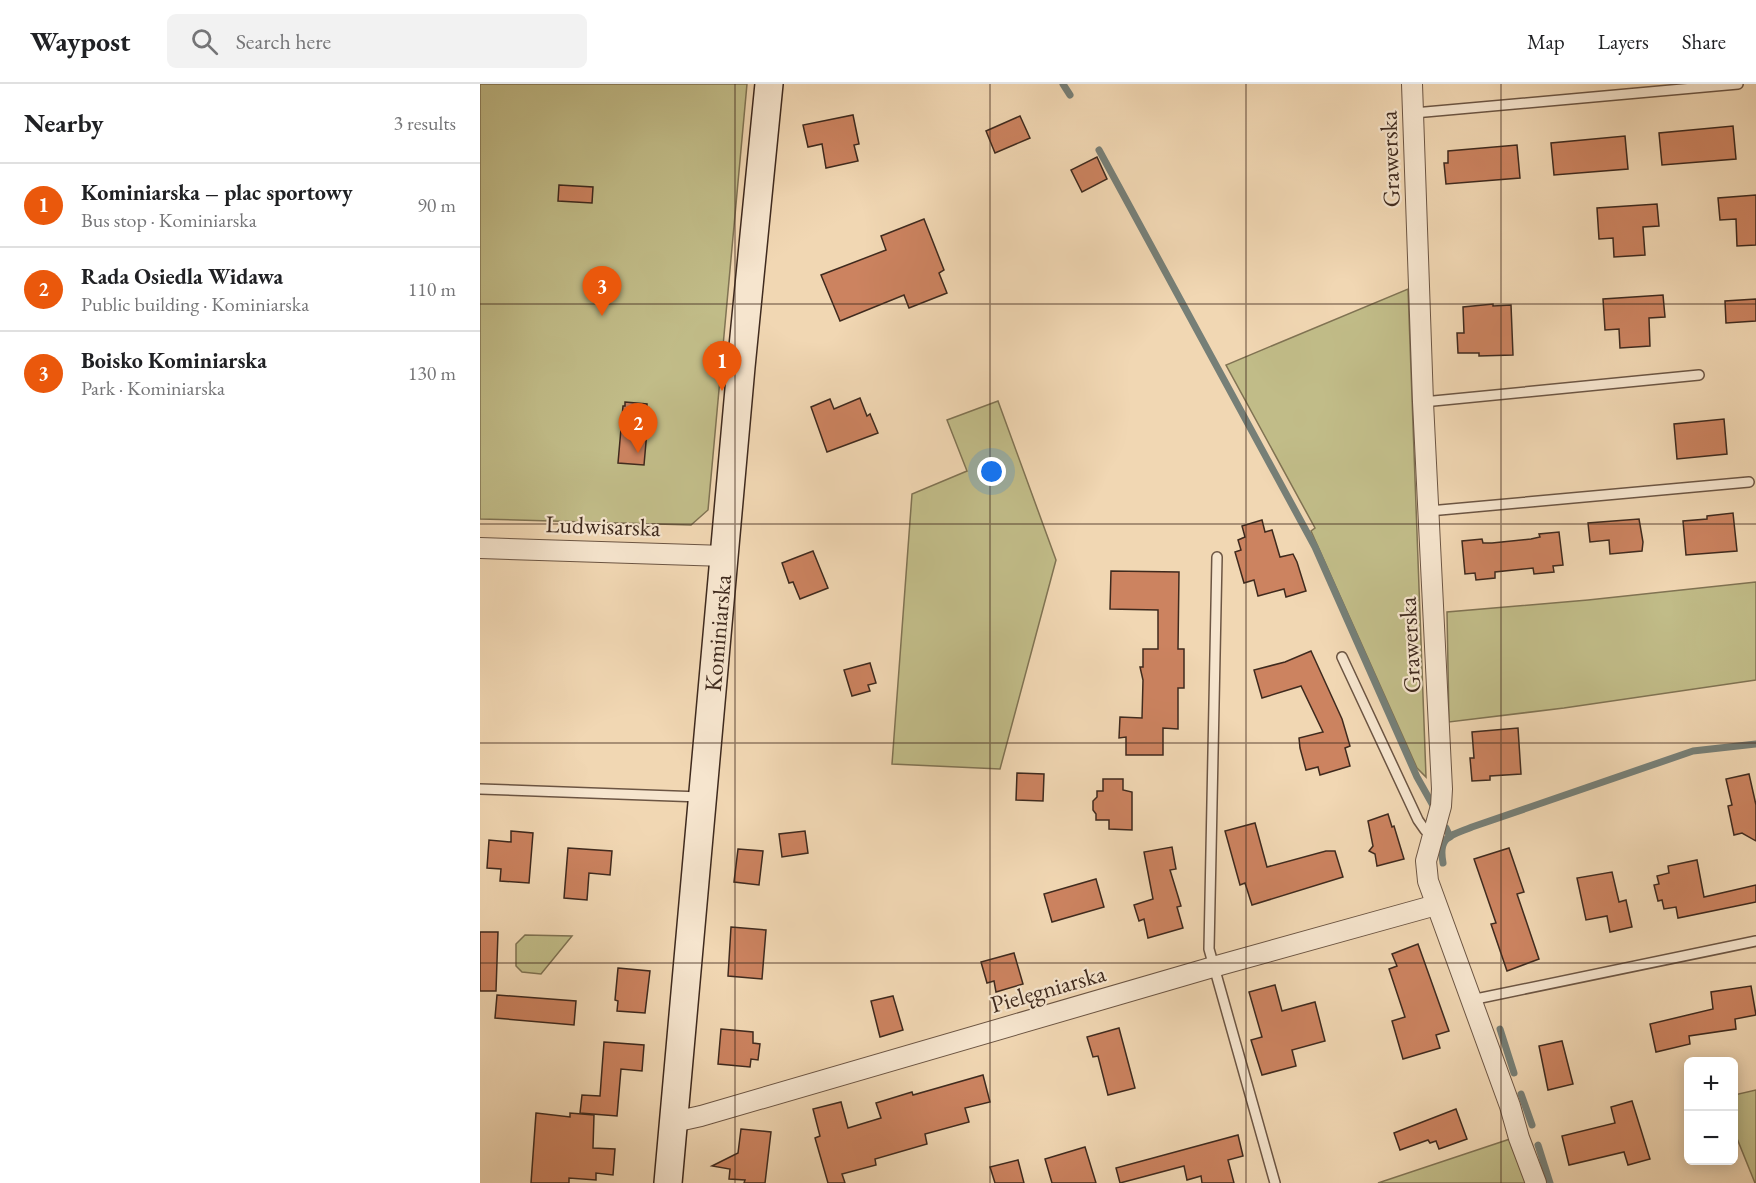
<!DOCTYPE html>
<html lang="en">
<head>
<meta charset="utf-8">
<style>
  :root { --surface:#fff; --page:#f2f2f2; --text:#202124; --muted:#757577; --line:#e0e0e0; --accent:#ea580c }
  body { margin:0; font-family:"EB Garamond",serif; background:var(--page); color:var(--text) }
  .controls { position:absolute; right:18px; bottom:18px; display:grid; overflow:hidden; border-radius:9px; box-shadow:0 3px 15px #0003 }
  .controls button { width:54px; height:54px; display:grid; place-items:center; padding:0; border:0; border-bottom:2px solid var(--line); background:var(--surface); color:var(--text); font:30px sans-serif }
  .you { position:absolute; left:512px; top:388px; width:21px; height:21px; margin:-15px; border:4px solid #fff; border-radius:50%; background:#1a73e8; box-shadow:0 0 0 9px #1a73e833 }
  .badge { display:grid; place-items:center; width:39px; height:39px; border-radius:50%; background:var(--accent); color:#fff; font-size:20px; font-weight:700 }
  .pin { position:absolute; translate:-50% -50px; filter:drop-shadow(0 2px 3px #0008) }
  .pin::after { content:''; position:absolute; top:32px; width:21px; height:18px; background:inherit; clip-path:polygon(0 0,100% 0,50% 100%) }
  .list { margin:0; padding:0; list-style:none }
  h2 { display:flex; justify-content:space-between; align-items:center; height:78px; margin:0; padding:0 24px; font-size:26px }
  h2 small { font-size:20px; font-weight:400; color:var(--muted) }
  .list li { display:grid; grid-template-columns:39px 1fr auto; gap:18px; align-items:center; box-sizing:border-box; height:84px; padding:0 24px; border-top:2px solid var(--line) }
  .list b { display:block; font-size:22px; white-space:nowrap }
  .list p { margin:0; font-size:20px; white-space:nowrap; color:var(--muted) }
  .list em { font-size:20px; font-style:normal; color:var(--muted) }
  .icon { flex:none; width:33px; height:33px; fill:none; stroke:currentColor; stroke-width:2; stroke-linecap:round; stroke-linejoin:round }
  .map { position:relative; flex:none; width:1276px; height:1099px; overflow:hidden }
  header { display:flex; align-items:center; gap:36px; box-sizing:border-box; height:84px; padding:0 30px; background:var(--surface); border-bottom:2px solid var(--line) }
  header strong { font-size:28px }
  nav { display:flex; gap:33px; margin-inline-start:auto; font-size:21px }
  .search { width:420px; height:54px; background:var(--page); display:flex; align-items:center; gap:15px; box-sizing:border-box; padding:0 21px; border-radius:9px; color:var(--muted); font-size:22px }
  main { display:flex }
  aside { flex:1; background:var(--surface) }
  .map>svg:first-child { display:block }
  .green { fill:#c1bc88; stroke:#807353; stroke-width:1.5 }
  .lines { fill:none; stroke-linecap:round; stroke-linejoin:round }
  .stream { stroke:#767f77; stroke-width:7 }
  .building { fill:#cc8360; stroke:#3f2a1e; stroke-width:1.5 }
  .lane-casing { stroke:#6c5543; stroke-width:12 }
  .street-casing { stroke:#6c5543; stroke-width:22 }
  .secondary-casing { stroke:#3f2a1e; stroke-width:30 }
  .lane { stroke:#f6e5ce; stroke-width:9 }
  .street { stroke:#f6e5ce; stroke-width:20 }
  .secondary { stroke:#f6e5ce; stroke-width:27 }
  .grid { fill:none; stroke:#3f2a1e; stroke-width:1.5; stroke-opacity:0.55 }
  .labels { text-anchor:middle; stroke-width:4.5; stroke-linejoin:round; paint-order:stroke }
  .street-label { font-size:24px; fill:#3f2a1e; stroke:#f6e5ce }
</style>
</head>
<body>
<header>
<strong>Waypost</strong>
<div class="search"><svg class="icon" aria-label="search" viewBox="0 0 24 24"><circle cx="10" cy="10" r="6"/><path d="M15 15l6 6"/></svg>Search here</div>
<nav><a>Map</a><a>Layers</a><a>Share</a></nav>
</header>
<main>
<aside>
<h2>Nearby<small>3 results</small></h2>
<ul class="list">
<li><span class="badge">1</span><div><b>Kominiarska – plac sportowy</b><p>Bus stop · Kominiarska</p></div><em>90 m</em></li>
<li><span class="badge">2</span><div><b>Rada Osiedla Widawa</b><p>Public building · Kominiarska</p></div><em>110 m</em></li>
<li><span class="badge">3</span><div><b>Boisko Kominiarska</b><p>Park · Kominiarska</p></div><em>130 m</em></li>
</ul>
</aside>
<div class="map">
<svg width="1276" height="1099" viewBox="0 0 1276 1099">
  <rect width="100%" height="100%" fill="#f1d7b3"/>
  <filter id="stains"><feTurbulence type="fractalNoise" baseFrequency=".00333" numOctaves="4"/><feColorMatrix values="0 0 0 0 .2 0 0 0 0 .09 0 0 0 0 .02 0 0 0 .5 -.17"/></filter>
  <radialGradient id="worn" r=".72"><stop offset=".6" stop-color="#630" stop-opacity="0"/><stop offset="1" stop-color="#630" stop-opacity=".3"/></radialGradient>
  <g class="green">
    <polygon points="0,0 267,0 228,426 211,441 0,435"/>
    <polygon points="928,205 946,693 937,684 831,447 835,444 746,281"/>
    <polygon points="518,317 576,476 520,685 412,680 432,410 487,387 467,336"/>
    <polygon points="1276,498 1276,596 1084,624 969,638 967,528 1108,516"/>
    <polygon points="45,851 92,852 61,890 42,888 36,882 36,860"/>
    <polygon points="1276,1006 1276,1099 1275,1099 1254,1047 1254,1011"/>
    <polygon points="1030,1055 1046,1099 898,1099"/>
  </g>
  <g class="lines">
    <g class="stream">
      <polyline points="583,0 590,11"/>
      <polyline points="619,66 835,463 937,693 955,725"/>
      <polyline points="966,744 970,753"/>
      <path d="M963 779C958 752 970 752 992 743L1213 667 1276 660"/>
      <polyline points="1020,945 1034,989"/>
      <polyline points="1041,1010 1052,1041"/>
      <polyline points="1058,1061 1070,1099"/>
    </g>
  </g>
  <g class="building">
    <polygon points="373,31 379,60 374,61 378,77 346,84 342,60 328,63 323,41"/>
    <polygon points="540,32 550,54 515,69 506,47"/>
    <polygon points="1253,42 1256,75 1182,81 1179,49"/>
    <polygon points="1145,52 1148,85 1074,91 1071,59"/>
    <polygon points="1037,61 1040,94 966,100 964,79 968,79 968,67"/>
    <polygon points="617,73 627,95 602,108 591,86"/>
    <polygon points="79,101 113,103 112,119 78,117"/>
    <polygon points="1276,111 1276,161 1257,162 1256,135 1240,136 1238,114"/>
    <polygon points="1177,120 1179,142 1163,143 1165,171 1134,173 1133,154 1119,155 1117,124"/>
    <polygon points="444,135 464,186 459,189 467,209 429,224 424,211 360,237 341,191 406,166 401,152"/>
    <polygon points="1183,211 1185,233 1169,234 1170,262 1140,264 1139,245 1125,246 1123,215"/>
    <polygon points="1276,215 1276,237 1246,239 1245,217"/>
    <polygon points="1013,220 1013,222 1031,221 1033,271 999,272 999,269 978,269 977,249 984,249 983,223"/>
    <polygon points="380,314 387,332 390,330 398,349 347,368 331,323 350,315 354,325"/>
    <polygon points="145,318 167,320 167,324 169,324 164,381 138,379 143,322 145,322"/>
    <polygon points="1244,335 1247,370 1197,375 1194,340"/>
    <polygon points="1253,429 1257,467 1206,471 1203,437 1227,435 1227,432"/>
    <polygon points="1159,435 1163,458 1162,467 1130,470 1129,456 1110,458 1108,439"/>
    <polygon points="782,436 785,448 792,446 800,473 813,470 817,478 826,507 806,513 804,505 778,512 774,496 764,499 755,468 761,466 758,456 765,453 762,442"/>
    <polygon points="1079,448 1083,481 1073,482 1074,488 1054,490 1053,484 1015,488 1015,494 996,496 995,489 985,490 982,457 1002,455 1003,459 1012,459 1051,455 1060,453 1059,450"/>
    <polygon points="333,467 348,504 320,515 313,498 309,499 302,479"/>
    <polygon points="631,487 699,488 698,565 704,565 704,604 698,604 698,645 683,644 683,671 646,671 646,653 639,654 640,633 662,634 663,596 660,583 663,583 663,565 678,565 678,526 630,525"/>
    <polygon points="831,567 862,635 870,662 865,664 870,682 840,691 838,683 826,686 820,664 819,654 843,648 821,602 782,614 774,586 805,578"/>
    <polygon points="390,579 396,599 388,601 390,607 372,612 364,586"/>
    <polygon points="1038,644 1041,690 1010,692 1010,696 992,697 990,674 994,674 992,648"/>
    <polygon points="537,689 564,690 563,717 536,716"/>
    <polygon points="1269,690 1276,721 1276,757 1262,749 1254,751 1248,722 1252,721 1246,695"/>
    <polygon points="623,695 643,695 643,706 652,708 652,746 629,745 629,736 616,736 616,730 613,726 613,717 617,713 617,707 623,707"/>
    <polygon points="908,730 912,743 914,742 924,775 897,782 895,770 889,767 893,762 888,737"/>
    <polygon points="775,739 787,783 846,767 855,767 863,793 772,821 765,799 760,801 745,747"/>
    <polygon points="31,747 53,749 49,799 20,797 21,785 7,784 9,756 31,758"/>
    <polygon points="325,747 328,769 302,773 299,750"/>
    <polygon points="692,763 696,785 690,786 701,822 697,823 703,844 668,854 664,835 659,837 654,821 673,815 664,768"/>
    <polygon points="88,764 132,767 130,791 109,789 107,816 84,814"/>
    <polygon points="1029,764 1044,808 1037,810 1059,875 1027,887 1011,840 1016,839 994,775"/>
    <polygon points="258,765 283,767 279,801 254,798"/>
    <polygon points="1217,776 1224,813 1276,801 1276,818 1198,834 1196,823 1184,825 1182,816 1178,817 1174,801 1179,800 1177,792 1189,789 1188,782"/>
    <polygon points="1132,788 1139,818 1146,816 1152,843 1130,848 1127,832 1106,836 1097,794"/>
    <polygon points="616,795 624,823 572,838 564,810"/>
    <polygon points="251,843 286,846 282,895 248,892"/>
    <polygon points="0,848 18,848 16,907 0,907"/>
    <polygon points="938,860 969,947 956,951 960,964 923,975 912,937 925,933 909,885 917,882 912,870"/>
    <polygon points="534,869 543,900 516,908 514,897 507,899 501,878"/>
    <polygon points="138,884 170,887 165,929 137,927 138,917 135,916"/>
    <polygon points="795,901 802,927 835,918 845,957 812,966 816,982 782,991 771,956 782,953 769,908"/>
    <polygon points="1271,902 1276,931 1255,935 1256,945 1209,952 1210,960 1176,968 1170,940 1233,925 1231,908"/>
    <polygon points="17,911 96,917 94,941 15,934"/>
    <polygon points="413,912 423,946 400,953 391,917"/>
    <polygon points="639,944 655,1004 628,1011 618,972 613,973 607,953"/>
    <polygon points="241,945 273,948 273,959 280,960 278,976 271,975 270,983 238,980"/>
    <polygon points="1082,957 1093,1000 1068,1006 1059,962"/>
    <polygon points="124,958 164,961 162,987 141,985 137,1032 100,1029 102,1011 120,1012"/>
    <polygon points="503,991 510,1018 485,1024 489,1038 445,1050 447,1060 395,1075 396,1081 362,1090 365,1099 348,1099 335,1054 340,1052 333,1025 361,1018 368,1044 401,1034 396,1019 432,1008 433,1011"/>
    <polygon points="1152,1017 1170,1075 1148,1081 1144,1068 1089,1081 1082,1052 1135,1039 1131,1023"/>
    <polygon points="976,1025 987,1055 959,1065 956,1057 950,1059 948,1056 920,1066 914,1049"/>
    <polygon points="56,1029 90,1033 90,1029 114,1031 113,1064 135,1065 133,1091 116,1089 116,1096 89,1094 89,1099 51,1099"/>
    <polygon points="261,1045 291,1048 285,1099 264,1099 265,1096 249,1095 250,1085 232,1082 258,1069"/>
    <polygon points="758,1051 763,1072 748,1076 754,1099 722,1099 721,1092 707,1096 704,1082 640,1099 636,1084"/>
    <polygon points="605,1063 616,1099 572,1099 565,1075"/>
    <polygon points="538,1076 544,1099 515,1099 510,1083"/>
  </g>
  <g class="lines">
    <defs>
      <g id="lane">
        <polyline points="934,29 1258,0"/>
        <polyline points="943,318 1219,291"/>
        <polyline points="949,427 1269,398"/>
        <polyline points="737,473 729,865 795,1099"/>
        <polyline points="862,573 938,736 945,746 952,752"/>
        <polyline points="0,705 221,713"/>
        <polyline points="991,916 1276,857"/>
      </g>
      <g id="street">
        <polyline points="932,0 943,318 962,705 961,722 946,777 948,797 1030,1022 1039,1054 1056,1099"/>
        <polyline points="0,464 245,472"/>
        <polyline points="194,1038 221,1032 733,883 956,821"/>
      </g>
      <polyline id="secondary" points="188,1099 261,283 289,0"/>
    </defs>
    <use href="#lane" class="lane-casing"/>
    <use href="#street" class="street-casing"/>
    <use href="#secondary" class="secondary-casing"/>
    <use href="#lane" class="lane"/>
    <use href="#street" class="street"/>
    <use href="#secondary" class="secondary"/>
  </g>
  <path class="grid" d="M255 0V1099M510 0V1099M766 0V1099M1021 0V1099M0 220H1276M0 440H1276M0 659H1276M0 879H1276"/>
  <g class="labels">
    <g class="street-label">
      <text transform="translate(910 75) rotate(-92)" y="8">Grawerska</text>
      <text transform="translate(123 442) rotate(2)" y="8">Ludwisarska</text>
      <text transform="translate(238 549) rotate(-85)" y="8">Kominiarska</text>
      <text transform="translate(930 561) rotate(-93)" y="8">Grawerska</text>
      <text transform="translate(568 905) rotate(-16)" y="8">Pielęgniarska</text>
    </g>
  </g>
  <rect width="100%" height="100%" filter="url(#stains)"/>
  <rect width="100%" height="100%" fill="url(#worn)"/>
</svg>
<div class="controls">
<button>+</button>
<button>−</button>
</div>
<div class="you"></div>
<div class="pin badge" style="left:242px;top:307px">1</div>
<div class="pin badge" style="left:158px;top:369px">2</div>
<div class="pin badge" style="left:122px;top:232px">3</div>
</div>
</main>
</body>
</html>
